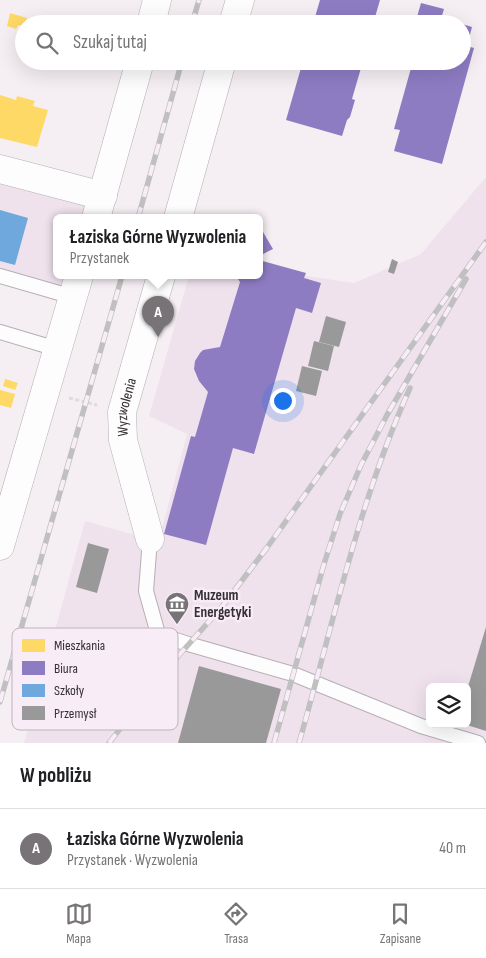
<!DOCTYPE html>
<html lang="pl">
<head>
<meta charset="utf-8">
<style>
  :root { --surface:#fff; --page:#f2f2f2; --text:#202124; --muted:#757577; --line:#e0e0e0; --accent:#787377 }
  body { margin:0; font-family:"Sofia Sans Condensed",sans-serif; background:var(--page); color:var(--text) }
  .controls { position:absolute; right:15px; bottom:15px; display:grid; overflow:hidden; border-radius:8px; box-shadow:0 5px 20px #0002 }
  .controls button { width:45px; height:45px; display:grid; place-items:center; padding:0; border:0; border-bottom:1px solid var(--line); background:var(--surface); color:var(--text); font:25px sans-serif }
  .you { position:absolute; left:282px; top:400px; width:18px; height:18px; margin:-12px; border:4px solid #fff; border-radius:50%; background:#1a73e8; box-shadow:0 0 0 8px #1a73e833 }
  .badge { display:grid; place-items:center; width:32px; height:32px; border-radius:50%; background:var(--accent); color:#fff; font-size:16px; font-weight:700 }
  .pin { position:absolute; translate:-50% -41px; filter:drop-shadow(0 1px 2px #0008) }
  .pin::after { content:''; position:absolute; top:26px; width:18px; height:15px; background:inherit; clip-path:polygon(0 0,100% 0,50% 100%) }
  .popup { position:absolute; left:53px; top:214px; width:210px; height:65px; box-sizing:border-box; display:grid; place-content:center; border-radius:8px; background:var(--surface); filter:drop-shadow(0 1px 4px #0005); font-size:16px; white-space:nowrap; color:var(--muted) }
  .popup b { font-size:19px; color:var(--text) }
  .popup::after { content:''; position:absolute; left:50%; top:100%; margin-left:-10px; border:10px solid transparent; border-top-color:var(--surface) }
  .list { margin:0; padding:0; list-style:none }
  h2 { display:flex; justify-content:space-between; align-items:center; height:65px; margin:0; padding:0 20px; font-size:21px }
  h2 small { font-size:16px; font-weight:400; color:var(--muted) }
  .list li { display:grid; grid-template-columns:32px 1fr auto; gap:15px; align-items:center; box-sizing:border-box; height:80px; padding:0 20px; border-top:1px solid var(--line) }
  .list b { display:block; font-size:19px; white-space:nowrap }
  .list p { margin:0; font-size:16px; white-space:nowrap; color:var(--muted) }
  .list em { font-size:16px; font-style:normal; color:var(--muted) }
  .icon { flex:none; width:28px; height:28px; fill:none; stroke:currentColor; stroke-width:2; stroke-linecap:round; stroke-linejoin:round }
  .map { position:relative; flex:none; width:486px; height:743px; overflow:hidden }
  .search { position:absolute; background:var(--surface); box-shadow:0 5px 20px #0002; left:15px; right:15px; top:15px; height:55px; display:flex; align-items:center; gap:12px; box-sizing:border-box; padding:0 18px; border-radius:28px; color:var(--muted); font-size:19px }
  .sheet { height:145px; background:var(--surface) }
  nav { display:flex; justify-content:space-around; align-items:center; box-sizing:border-box; height:70px; border-top:1px solid var(--line); background:var(--surface); font-size:14px; color:var(--muted) }
  nav a { display:grid; justify-items:center; gap:2px }
  nav .on { color:var(--accent) }
  .map>svg:first-child { display:block }
  .built { fill:#efe2ed; fill-rule:evenodd }
  .homes { fill:#ffd966 }
  .offices { fill:#8e7cc3 }
  .schools { fill:#6fa8dc }
  .industry { fill:#999 }
  .lines { fill:none; stroke-linecap:round; stroke-linejoin:round }
  .lane-casing { stroke:#b4afb3; stroke-width:16 }
  .street-casing { stroke:#b4afb3; stroke-width:29 }
  .path { stroke:#dedbdd; stroke-width:3; stroke-dasharray:4 2.5; stroke-linecap:butt }
  .lane { stroke:#fefdfd; stroke-width:14 }
  .street { stroke:#fefdfd; stroke-width:28 }
  .rail-casing { stroke:#c1c0c1; stroke-width:5.5 }
  .rail { stroke:#f8ecf6; stroke-width:4; stroke-dasharray:11; stroke-linecap:butt }
  .labels { text-anchor:middle; stroke-width:5; stroke-linejoin:round; paint-order:stroke }
  .street-label { font-size:15px; fill:#353034; stroke:#f8ecf6 }
  .poi-label { font-size:15px; font-weight:bold; fill:#353034; stroke:#f8ecf6; text-anchor:start }
  .key { fill:#f8ecf6; stroke:#beb4bc; stroke-width:1 }
  .key-label { font-size:14px; fill:#353034 }
</style>
</head>
<body>
<div class="map">
<svg width="486" height="743" viewBox="0 0 486 743">
  <rect width="100%" height="100%" fill="#f5eff4"/>
  <g class="built">
    <polygon points="0,177 89,199 83,218 57,218 57,276 64,276 60,287 0,271"/>
    <path d="M486 177V743H24L85 521 150 539 158 543 187 434 149 416 189 276H259V269L354 283 421 254ZM430 687H467V724H430Z"/>
  </g>
  <g class="homes">
    <polygon points="10,13 27,18 24,26 18,25 16,29 7,26"/>
    <polygon points="0,95 16,100 17,96 35,101 33,106 48,110 37,147 0,138"/>
    <polygon points="5,379 18,383 15,390 3,386"/>
    <polygon points="0,390 15,394 11,408 0,405"/>
  </g>
  <g class="offices">
    <polygon points="320,0 380,0 373,24 313,24"/>
    <polygon points="421,3 444,9 441,19 458,24 415,24"/>
    <polygon points="462,24 472,27 467,46 474,48 442,164 394,151 400,130 394,129 413,61 462,61"/>
    <polygon points="303,61 363,61 352,99 355,100 350,117 347,120 342,136 286,120"/>
    <polygon points="263,232 273,249 259,256 259,234"/>
    <polygon points="259,260 306,273 304,278 321,283 312,313 296,308 254,454 233,448 206,545 164,534 191,436 195,437 208,392 199,381 194,369 195,361 200,353 203,350 220,347 240,282 236,276 259,276"/>
  </g>
  <polygon class="schools" points="0,210 28,218 15,265 0,261"/>
  <g class="industry">
    <polygon points="392,259 398,262 394,274 388,272"/>
    <polygon points="326,316 346,322 339,347 319,342"/>
    <polygon points="314,341 334,346 328,371 308,366"/>
    <polygon points="302,366 322,371 316,396 296,391"/>
    <polygon points="88,543 109,549 97,593 76,587"/>
    <polygon points="486,627 486,731 467,725 467,690"/>
    <polygon points="199,666 281,689 266,743 178,743"/>
  </g>
  <g class="lines">
    <defs>
      <g id="lane">
        <polyline points="0,276 73,297"/>
        <polyline points="0,332 57,349"/>
        <polyline points="150,539 146,591 158,634 188,644 293,674 421,726 478,743"/>
      </g>
      <g id="street">
        <polyline points="151,24 157,0"/>
        <polyline points="233,24 240,0"/>
        <polyline points="0,169 103,196"/>
        <polyline points="96,218 140,61"/>
        <polyline points="178,218 222,61"/>
        <path id="s1" d="M150 539 123 440 122 412 161 276"/>
        <polyline points="0,546 79,276"/>
      </g>
    </defs>
    <use href="#lane" class="lane-casing"/>
    <use href="#street" class="street-casing"/>
    <polyline class="path" points="69,398 97,405"/>
    <use href="#lane" class="lane"/>
    <use href="#street" class="street"/>
    <defs>
      <g id="rail">
        <polyline points="192,24 199,0"/>
        <polyline points="138,218 182,61"/>
        <polyline points="0,702 122,276"/>
        <polyline points="109,743 164,672 221,608 266,549 486,242"/>
        <polyline points="274,743 324,564 340,514 361,465 387,415 466,279"/>
        <path d="M299 743C333 624 359 501 410 388"/>
      </g>
    </defs>
    <use href="#rail" class="rail-casing"/>
    <use href="#rail" class="rail"/>
  </g>
  <defs>
    <symbol id="museum-pin" viewBox="-11 -11 22 30"><path d="M0 17L-7.5 6A9.5 9.5 0 1 1 7.5 6Z" fill="#787377" stroke="#f8ecf6"/><path d="M0-6L6-3V-2H-6V-3ZM-5-1h2V3h-2ZM-1-1h2V3h-2ZM3-1h2V3H3ZM-6 4H6V6H-6Z" fill="#fff"/></symbol>
  </defs>
  <g fill-rule="evenodd">
    <use href="#museum-pin" x="163" y="590" width="28" height="38"/>
  </g>
  <g class="labels">
    <g class="street-label">
      <text dy="5" stroke="none"><textPath href="#s1" startOffset="136">Wyzwolenia</textPath></text>
    </g>
    <g class="poi-label">
      <text x="194" y="600">Muzeum<tspan x="194" dy="17">Energetyki</tspan></text>
    </g>
  </g>
  <rect x="12" y="628" width="166" height="102" rx="8" class="key"/>
  <rect x="22" y="639" width="23" height="13" fill="#ffd966"/>
  <rect x="22" y="661" width="23" height="14" fill="#8e7cc3"/>
  <rect x="22" y="684" width="23" height="13" fill="#6fa8dc"/>
  <rect x="22" y="706" width="23" height="14" fill="#999"/>
  <g class="key-label">
    <text x="54" y="650">Mieszkania</text>
    <text x="54" y="673">Biura</text>
    <text x="54" y="695">Szkoły</text>
    <text x="54" y="718">Przemysł</text>
  </g>
</svg>
<div class="controls">
<button><svg class="icon" aria-label="layers" viewBox="0 0 24 24"><path d="M12 4l9 5-9 5-9-5zM3 14l9 5 9-5"/></svg></button>
</div>
<div class="you"></div>
<div class="pin badge" style="left:158px;top:337px">A</div>
<div class="popup"><b>Łaziska Górne Wyzwolenia</b>Przystanek</div>
<div class="search"><svg class="icon" aria-label="search" viewBox="0 0 24 24"><circle cx="10" cy="10" r="6"/><path d="M15 15l6 6"/></svg>Szukaj tutaj</div>
</div>
<section class="sheet">
<h2>W pobliżu<small></small></h2>
<ul class="list">
<li><span class="badge">A</span><div><b>Łaziska Górne Wyzwolenia</b><p>Przystanek · Wyzwolenia</p></div><em>40 m</em></li>
</ul>
</section>
<nav>
<a class="on"><svg class="icon" aria-label="map" viewBox="0 0 24 24"><path d="M3 6l6-2 6 2 6-2v14l-6 2-6-2-6 2zM9 4v14M15 6v14"/></svg>Mapa</a>
<a><svg class="icon" aria-label="directions" viewBox="0 0 24 24"><path d="M12 3l9 9-9 9-9-9zM9 14v-3h6M13 9l2 2-2 2"/></svg>Trasa</a>
<a><svg class="icon" aria-label="saved" viewBox="0 0 24 24"><path d="M7 4h10v16l-5-4-5 4z"/></svg>Zapisane</a>
</nav>
</body>
</html>
